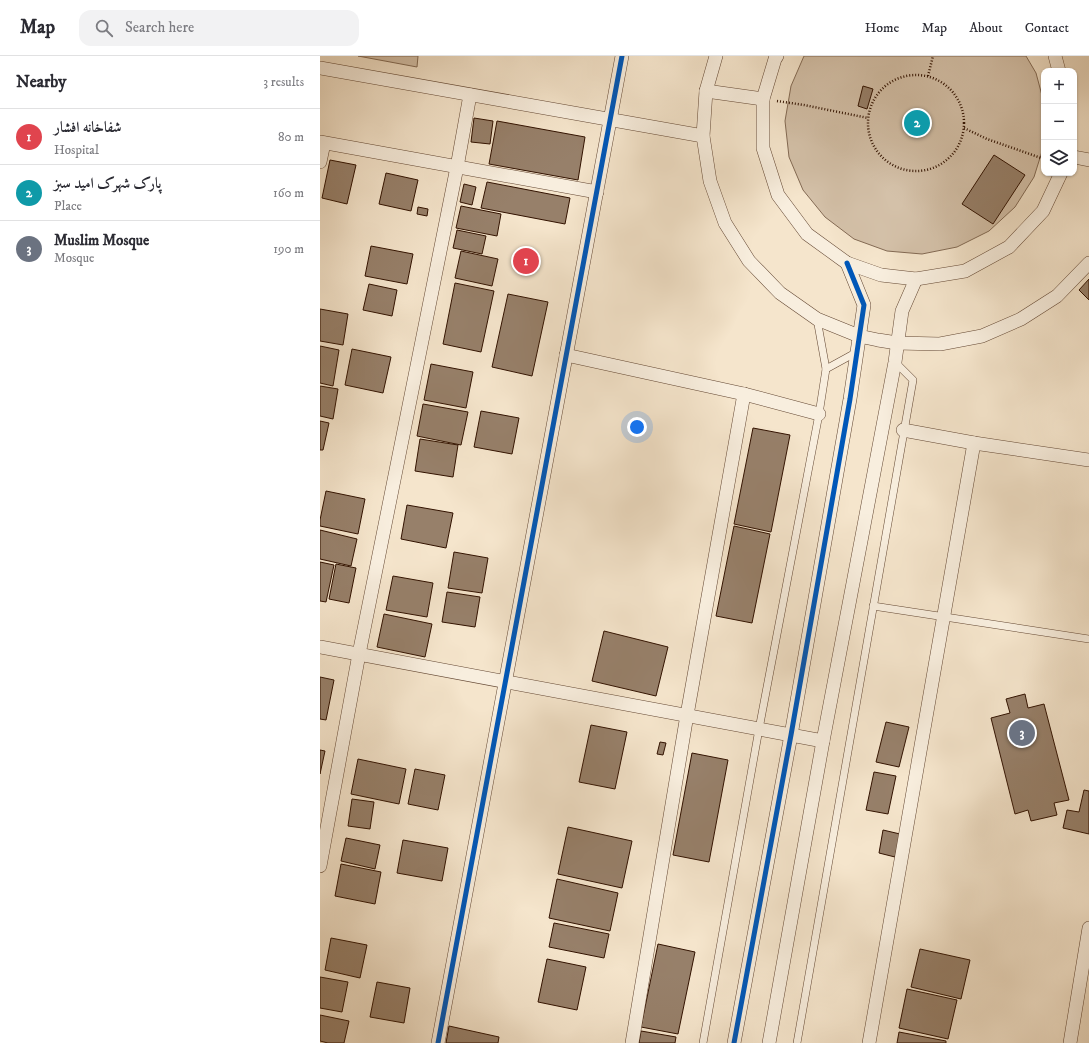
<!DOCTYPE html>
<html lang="en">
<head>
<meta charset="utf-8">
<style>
  :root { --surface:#fff; --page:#f2f2f3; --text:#2b2b33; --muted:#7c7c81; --line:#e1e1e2; --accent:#0b8043 }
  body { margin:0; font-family:"IM FELL DW Pica",Amiri,serif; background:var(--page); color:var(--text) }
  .controls { position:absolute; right:12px; top:12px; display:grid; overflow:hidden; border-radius:8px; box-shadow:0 1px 3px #0004 }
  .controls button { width:36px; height:36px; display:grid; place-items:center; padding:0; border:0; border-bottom:1px solid var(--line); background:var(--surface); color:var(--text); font:20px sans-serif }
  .you { position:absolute; left:317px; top:371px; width:14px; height:14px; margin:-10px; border:3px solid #fff; border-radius:50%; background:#1a73e8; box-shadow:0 0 0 6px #1a73e833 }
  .badge { display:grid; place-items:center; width:26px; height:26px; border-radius:50%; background:var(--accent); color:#fff; font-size:13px; font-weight:700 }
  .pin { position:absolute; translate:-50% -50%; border:2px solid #fff; box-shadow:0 1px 4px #0006 }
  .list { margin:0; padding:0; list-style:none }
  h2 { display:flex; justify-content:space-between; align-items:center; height:52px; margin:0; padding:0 16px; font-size:17px }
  h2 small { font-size:13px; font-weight:400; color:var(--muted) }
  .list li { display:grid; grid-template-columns:26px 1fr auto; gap:12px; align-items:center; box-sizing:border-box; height:56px; padding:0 16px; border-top:1px solid var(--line) }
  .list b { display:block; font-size:15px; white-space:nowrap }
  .list p { margin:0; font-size:13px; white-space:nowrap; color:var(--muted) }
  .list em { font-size:13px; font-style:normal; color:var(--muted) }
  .icon { flex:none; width:22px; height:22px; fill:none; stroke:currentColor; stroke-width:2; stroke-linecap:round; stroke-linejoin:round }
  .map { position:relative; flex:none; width:769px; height:987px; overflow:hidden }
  header { display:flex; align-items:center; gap:24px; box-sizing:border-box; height:56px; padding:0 20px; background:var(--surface); border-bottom:1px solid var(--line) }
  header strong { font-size:19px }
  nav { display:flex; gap:22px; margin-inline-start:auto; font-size:14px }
  .search { width:280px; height:36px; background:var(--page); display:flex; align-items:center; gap:10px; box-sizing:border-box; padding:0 14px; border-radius:12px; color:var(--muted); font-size:15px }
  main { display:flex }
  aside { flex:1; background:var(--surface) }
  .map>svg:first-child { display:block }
  .green { fill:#d4c1a9; stroke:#836a54 }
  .building { fill:#97806a; stroke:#321200 }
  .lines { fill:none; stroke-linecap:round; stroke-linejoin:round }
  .lane-casing { stroke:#634733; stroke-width:8 }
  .street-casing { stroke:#634733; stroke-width:14 }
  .path { stroke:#321200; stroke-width:2.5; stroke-dasharray:1 2; stroke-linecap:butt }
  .lane { stroke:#f8eede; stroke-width:7 }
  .street { stroke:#f8eede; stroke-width:13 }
  .cycleway-casing { stroke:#f8eede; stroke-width:8 }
  .cycleway { stroke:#0057b8; stroke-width:5 }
</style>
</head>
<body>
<header>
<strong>Map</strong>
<div class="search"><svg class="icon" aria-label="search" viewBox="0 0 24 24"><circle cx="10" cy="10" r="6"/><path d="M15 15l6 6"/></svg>Search here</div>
<nav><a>Home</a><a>Map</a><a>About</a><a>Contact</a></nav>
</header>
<main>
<aside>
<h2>Nearby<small>3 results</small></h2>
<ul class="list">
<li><span class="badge" style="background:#e0444e">1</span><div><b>شفاخانه افشار</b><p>Hospital</p></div><em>80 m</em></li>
<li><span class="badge" style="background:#0f9aa8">2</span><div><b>پارک شهرک امید سبز</b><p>Place</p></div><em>160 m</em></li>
<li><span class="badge" style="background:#6b7280">3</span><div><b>Muslim Mosque</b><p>Mosque</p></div><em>190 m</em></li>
</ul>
</aside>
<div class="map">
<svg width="769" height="987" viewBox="0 0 769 987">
  <rect width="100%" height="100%" fill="#f5e5cc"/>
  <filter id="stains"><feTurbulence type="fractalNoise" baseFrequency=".005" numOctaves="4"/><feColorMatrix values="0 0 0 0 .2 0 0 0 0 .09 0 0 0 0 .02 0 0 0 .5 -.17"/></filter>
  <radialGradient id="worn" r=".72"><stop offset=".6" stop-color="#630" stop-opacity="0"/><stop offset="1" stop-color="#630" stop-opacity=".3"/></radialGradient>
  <g class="green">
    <polygon points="38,0 98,0 97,11"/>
    <polygon points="484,0 706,0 716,17 724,47 724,89 714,121 695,151 669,175 637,191 602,198 567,195 534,183 505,161 483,134 469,101 465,65 471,30"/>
  </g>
  <g class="building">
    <polygon points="543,30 553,33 547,53 538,50"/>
    <polygon points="154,62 173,65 170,88 151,86"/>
    <polygon points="177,65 265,81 258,124 169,108"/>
    <polygon points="674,99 705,119 673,168 642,148"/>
    <polygon points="10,104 36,109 27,148 2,142"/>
    <polygon points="66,117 98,124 91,155 59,148"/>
    <polygon points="167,126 250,142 245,168 161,152"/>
    <polygon points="144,128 156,131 152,149 140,146"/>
    <polygon points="141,150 181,158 177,180 136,172"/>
    <polygon points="98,151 108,153 107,160 97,158"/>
    <polygon points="137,174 166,180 162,198 133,192"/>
    <polygon points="51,190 93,198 87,228 45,220"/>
    <polygon points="141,195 178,203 172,230 135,222"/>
    <polygon points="769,223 769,244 759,234"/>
    <polygon points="135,227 174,235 161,296 123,288"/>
    <polygon points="49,228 77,234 72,260 43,254"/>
    <polygon points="188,238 228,246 212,320 172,311"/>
    <polygon points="0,253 28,258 23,289 0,285"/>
    <polygon points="0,290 19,294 13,330 0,327"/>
    <polygon points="32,293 71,301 63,337 25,329"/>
    <polygon points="111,308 153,316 146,352 104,344"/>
    <polygon points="0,330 18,333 13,363 0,360"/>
    <polygon points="103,348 148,356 141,389 97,380"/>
    <polygon points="161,355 199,362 192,398 154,391"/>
    <polygon points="0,365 9,367 3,394 0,394"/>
    <polygon points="433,372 470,379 451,476 414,468"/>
    <polygon points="100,383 138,389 133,421 95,415"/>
    <polygon points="6,435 45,443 38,478 0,470 0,464"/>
    <polygon points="87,449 133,457 126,492 81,483"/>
    <polygon points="414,470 450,478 432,567 396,560"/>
    <polygon points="0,474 37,483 31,510 0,503"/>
    <polygon points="134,496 168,502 162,537 128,532"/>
    <polygon points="0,506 14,509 6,546 0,545"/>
    <polygon points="16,508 36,512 29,547 9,543"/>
    <polygon points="73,520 113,527 107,561 66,554"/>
    <polygon points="127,536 160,541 155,571 122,566"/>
    <polygon points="64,558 112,568 105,601 57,591"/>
    <polygon points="284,575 348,591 336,640 272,625"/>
    <polygon points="0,621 14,624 6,664 0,663"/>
    <polygon points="705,638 708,652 724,648 749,744 734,747 737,759 711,765 708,754 695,758 671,662 690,657 686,643"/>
    <polygon points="566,666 589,671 579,711 556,706"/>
    <polygon points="271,669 307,676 295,733 259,726"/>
    <polygon points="340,686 346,687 343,699 337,698"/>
    <polygon points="0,694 5,695 0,718"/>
    <polygon points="372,697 408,704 389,806 353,799"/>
    <polygon points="38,703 86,713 79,748 31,738"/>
    <polygon points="95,713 125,719 118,754 88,748"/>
    <polygon points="554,716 576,720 568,758 546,754"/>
    <polygon points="764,734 769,735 769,778 743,772 747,754 759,756"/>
    <polygon points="32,743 54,746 50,773 28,770"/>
    <polygon points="248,771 312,785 302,832 238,818"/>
    <polygon points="563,774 580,778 575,801 559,797"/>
    <polygon points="26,782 60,789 55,813 21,805"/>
    <polygon points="83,784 128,792 122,825 77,817"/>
    <polygon points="21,808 61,816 55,848 15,840"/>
    <polygon points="237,823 298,837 290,875 229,862"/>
    <polygon points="234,867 289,878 284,902 229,891"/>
    <polygon points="11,882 47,889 40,922 5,914"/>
    <polygon points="338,888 375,896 358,978 321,971"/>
    <polygon points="600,893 650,904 641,943 591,931"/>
    <polygon points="227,903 266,911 257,954 218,946"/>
    <polygon points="0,921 28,926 22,956 0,952"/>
    <polygon points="57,926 90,932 84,967 50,961"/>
    <polygon points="587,933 637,944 628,983 579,972"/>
    <polygon points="0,959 29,965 24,987 8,987 0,985"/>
    <polygon points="129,970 179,981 178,987 126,987"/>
    <polygon points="321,975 356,981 355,987 319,987"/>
    <polygon points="579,976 626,985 626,987 577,987"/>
  </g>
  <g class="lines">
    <defs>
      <g id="lane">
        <polyline points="497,263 506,313"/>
        <polyline points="553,550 769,583"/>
        <polyline points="383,987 439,673 499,358 506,313 537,296"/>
        <polyline points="477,987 593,324 575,306"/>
      </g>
      <g id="street">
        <polyline points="396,0 386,35 383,80 390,125 405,167 429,205 460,237 497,263 539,280 558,284 577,287 620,288 662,280 701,263 737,240 769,207"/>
        <polyline points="457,0 455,3 443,43 443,92 458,139 487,178 527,207 561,219 596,223 645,215 689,191 723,155 741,117"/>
        <polyline points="735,0 739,15"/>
        <polyline points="0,12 383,80"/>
        <polyline points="386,35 443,43"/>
        <polyline points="0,86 277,136"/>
        <polyline points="754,101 769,104"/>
        <polyline points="0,106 4,87"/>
        <polyline points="246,299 424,338 499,358"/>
        <polyline points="583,374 654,387 769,404"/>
        <polyline points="0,591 503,685"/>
        <polyline points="0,810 39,598 137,111 150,39"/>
        <polyline points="118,987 302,0"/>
        <polyline points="312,987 367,659 424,338"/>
        <polyline points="414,987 471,679 530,343 544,249 527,207"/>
        <polyline points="449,987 503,685 575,306 582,255 596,223"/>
        <polyline points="549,987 654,387"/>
        <polyline points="750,987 769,872"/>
      </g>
    </defs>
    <use href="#lane" class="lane-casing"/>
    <use href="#street" class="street-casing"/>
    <g class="path">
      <circle cx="596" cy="67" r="48"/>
      <polyline points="608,20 613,0"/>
      <polyline points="457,45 484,49 548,62"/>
      <polyline points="644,72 667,83 724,103"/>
    </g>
    <use href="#lane" class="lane"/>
    <use href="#street" class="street"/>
    <defs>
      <g id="cycleway">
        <polyline points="118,987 302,0"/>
        <polyline points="414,987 471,679 530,343 544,249 527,207"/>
      </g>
    </defs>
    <use href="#cycleway" class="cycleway-casing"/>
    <use href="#cycleway" class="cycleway"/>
  </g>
  <rect width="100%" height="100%" filter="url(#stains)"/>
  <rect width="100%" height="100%" fill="url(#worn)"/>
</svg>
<div class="controls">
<button>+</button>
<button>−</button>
<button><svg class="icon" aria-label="layers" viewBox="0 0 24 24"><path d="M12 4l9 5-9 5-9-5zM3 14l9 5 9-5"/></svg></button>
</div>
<div class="you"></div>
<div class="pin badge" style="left:206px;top:205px;background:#e0444e">1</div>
<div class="pin badge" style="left:597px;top:67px;background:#0f9aa8">2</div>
<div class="pin badge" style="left:702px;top:677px;background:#6b7280">3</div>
</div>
</main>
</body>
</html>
